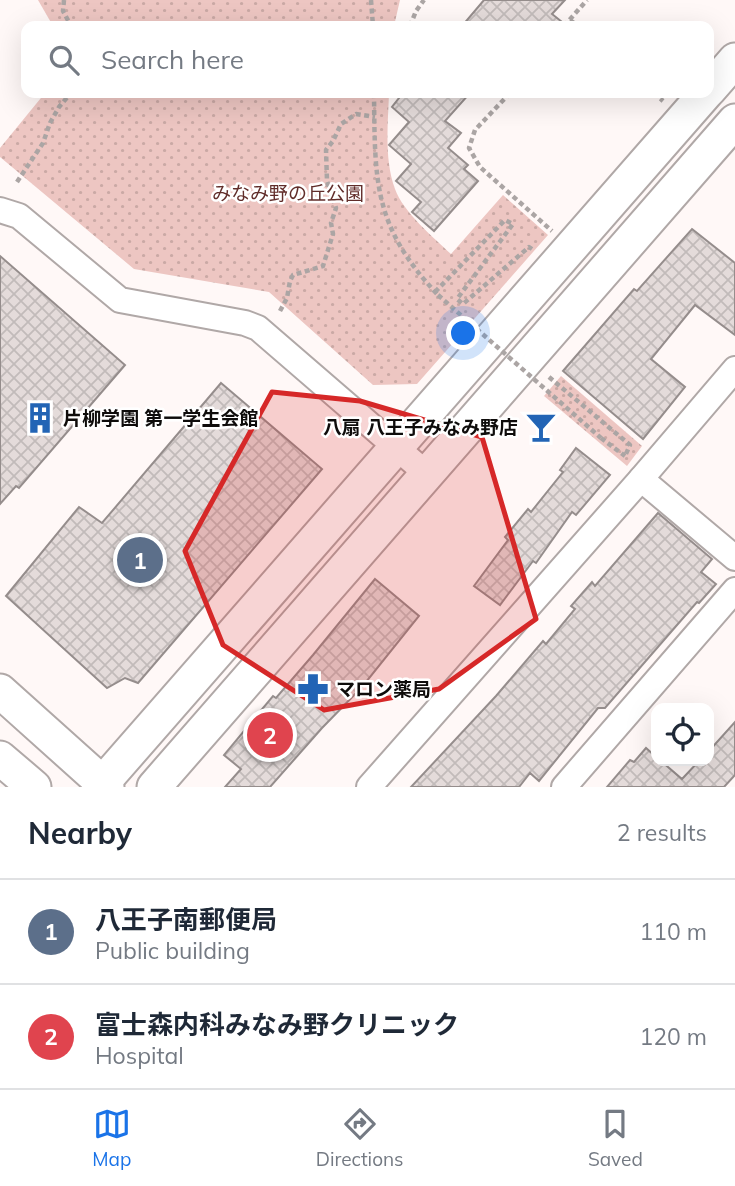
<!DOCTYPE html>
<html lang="en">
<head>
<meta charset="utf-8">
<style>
  :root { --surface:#fff; --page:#f2f2f3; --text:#1f2937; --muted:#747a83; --line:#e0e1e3; --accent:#1a73e8 }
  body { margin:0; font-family:Mulish,"Noto Sans JP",sans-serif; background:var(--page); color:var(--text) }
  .controls { position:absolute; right:21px; bottom:21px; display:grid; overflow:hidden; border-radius:14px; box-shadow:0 7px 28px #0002 }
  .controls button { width:63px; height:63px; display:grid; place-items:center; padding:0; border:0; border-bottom:2px solid var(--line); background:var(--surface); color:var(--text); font:35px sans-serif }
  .you { position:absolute; left:464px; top:334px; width:24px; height:24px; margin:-18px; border:5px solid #fff; border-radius:50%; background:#1a73e8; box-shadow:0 0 0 10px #1a73e833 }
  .badge { display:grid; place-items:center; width:46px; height:46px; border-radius:50%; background:var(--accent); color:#fff; font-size:23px; font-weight:700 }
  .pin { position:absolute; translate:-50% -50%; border:4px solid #fff; box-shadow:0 2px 7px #0006 }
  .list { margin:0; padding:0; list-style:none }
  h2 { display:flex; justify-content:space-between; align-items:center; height:91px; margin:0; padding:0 28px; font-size:30px }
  h2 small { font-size:23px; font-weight:400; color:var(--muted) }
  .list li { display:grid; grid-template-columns:46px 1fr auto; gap:21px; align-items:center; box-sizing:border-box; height:105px; padding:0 28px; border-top:2px solid var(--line) }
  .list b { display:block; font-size:26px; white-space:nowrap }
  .list p { margin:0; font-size:23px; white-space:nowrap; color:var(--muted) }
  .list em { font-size:23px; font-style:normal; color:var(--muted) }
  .icon { flex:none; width:38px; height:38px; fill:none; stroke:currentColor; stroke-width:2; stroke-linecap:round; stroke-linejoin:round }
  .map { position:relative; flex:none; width:735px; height:787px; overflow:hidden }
  .search { position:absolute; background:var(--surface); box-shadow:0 7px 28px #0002; left:21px; right:21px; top:21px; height:77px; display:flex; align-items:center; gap:18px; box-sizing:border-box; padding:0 24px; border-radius:14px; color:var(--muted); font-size:26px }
  .sheet { height:301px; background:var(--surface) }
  nav { display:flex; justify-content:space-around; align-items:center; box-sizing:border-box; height:98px; border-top:2px solid var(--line); background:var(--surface); font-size:19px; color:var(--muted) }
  nav a { display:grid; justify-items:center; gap:4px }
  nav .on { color:var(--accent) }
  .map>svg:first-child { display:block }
  .grass { fill:url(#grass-dots) }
  .building { fill:url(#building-cross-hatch); stroke:#958d8c; stroke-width:2 }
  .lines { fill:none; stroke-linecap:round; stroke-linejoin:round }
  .street-casing { stroke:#b0a8a7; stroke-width:28 }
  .secondary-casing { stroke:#b0a8a7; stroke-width:37 }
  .path { stroke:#aba5a4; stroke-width:4.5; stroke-dasharray:5 3.5; stroke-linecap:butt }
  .street { stroke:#fff; stroke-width:24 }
  .secondary { stroke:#fff; stroke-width:33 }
  .path-bridge { stroke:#aba5a4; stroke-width:4.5; stroke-dasharray:5 3.5; stroke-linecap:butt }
  .marked { fill:#d62828; fill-opacity:0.2; stroke:#d62828; stroke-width:5; stroke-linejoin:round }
  .labels { text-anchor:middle; stroke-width:5; stroke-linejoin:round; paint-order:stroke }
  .park-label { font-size:19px; fill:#612d2a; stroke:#fff }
  .poi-label { font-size:19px; font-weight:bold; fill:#0e0c0b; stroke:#fff; text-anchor:start }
</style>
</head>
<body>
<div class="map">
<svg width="735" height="787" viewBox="0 0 735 787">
  <defs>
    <pattern id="grass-dots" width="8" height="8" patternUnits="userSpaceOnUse" patternTransform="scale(1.75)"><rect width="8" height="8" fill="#edc6c2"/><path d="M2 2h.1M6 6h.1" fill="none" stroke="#caa9a5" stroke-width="1.8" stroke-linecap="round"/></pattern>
    <pattern id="building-cross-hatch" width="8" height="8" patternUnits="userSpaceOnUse" patternTransform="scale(1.75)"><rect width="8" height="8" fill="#e4dbda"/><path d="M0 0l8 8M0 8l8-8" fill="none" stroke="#c2bbba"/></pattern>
  </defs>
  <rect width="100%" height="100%" fill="#fff8f7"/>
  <g class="grass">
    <polygon points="38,0 400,0 394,26 53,26"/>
    <path d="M45 93H389C388 124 384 159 395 189 403 212 434 238 451 254L503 195 548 235 417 384 373 385 269 292 134 269 0 157V148Z"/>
    <polygon points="561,376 642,446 627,466 544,396"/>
  </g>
  <g class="building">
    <polygon points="484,0 565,0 552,14 567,26 462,26"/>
    <polygon points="403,93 470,93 445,121 461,133 448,148 468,165 464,169 478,181 434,231 412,212 421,202 396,181 411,164 389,145 409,122 392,107"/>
    <polygon points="692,229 735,263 735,335 695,305 651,359 685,387 643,439 563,371 634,289 637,291"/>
    <polygon points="0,256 125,365 19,488 16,486 0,504"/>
    <polygon points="221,383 322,469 138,683 125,678 107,688 6,596 79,507 102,523"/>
    <polygon points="576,448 610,475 576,515 572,512 536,563 533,561 500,605 474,586 508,540 505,537 528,509 531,512 563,472 560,470"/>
    <polygon points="658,513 712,559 701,572 716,584 699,603 697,602 605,708 598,708 539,781 530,773 519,787 411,787 496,696 543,641 546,644 575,609 571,606 592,582 595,586"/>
    <polygon points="375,579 419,616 362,687 322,728 270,787 225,787 241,769 224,755 273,696 276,698 313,655"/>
    <polygon points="735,722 735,775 724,787 607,787 630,760 634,762 646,748 656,757 656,761 661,761 682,779 699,761 709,761 709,751"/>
  </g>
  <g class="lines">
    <defs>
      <g id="street">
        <polyline points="0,210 19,216 120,300 245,323 258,328 427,474"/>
        <polyline points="641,479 735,558"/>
        <polyline points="369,787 641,479 735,369"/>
        <polyline points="564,787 735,590"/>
      </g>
      <g id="secondary">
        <polyline points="709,90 735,60"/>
        <polyline points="0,691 107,787"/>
        <polyline points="0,758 34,787"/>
        <polyline points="99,787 706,93"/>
        <polyline points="154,787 735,121"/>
      </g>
    </defs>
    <use href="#street" class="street-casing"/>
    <use href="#secondary" class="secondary-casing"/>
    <g class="path">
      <polyline points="64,0 63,11 71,26"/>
      <polyline points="371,0 373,26"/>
      <polyline points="570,20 578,26"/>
      <polyline points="410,26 416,11 424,0"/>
      <polyline points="564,26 587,0"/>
      <path d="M374 93C375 182 373 226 438 295"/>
      <polyline points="510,93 475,130 469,148 480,167 552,231"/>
      <polyline points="654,93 663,101"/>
      <polyline points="17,182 43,143 50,123 59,107 71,93"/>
      <polyline points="435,292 505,220 513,224 457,299 463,304 529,247 532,249"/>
      <polyline points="280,311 287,298 290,281 293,275 323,266 333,234 331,223 336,208 327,181 326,150 333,141 341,124 356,114 375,117"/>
      <polyline points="549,377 630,445 625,456"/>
      <polyline points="601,438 625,456"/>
    </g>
    <use href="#street" class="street"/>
    <use href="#secondary" class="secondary"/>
    <polyline class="path-bridge" points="438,295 601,438"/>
  </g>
  <path class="marked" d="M272 392 360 401 482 437 536 619 439 689 324 710 223 645 185 551Z"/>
  <defs>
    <symbol id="building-bare" viewBox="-9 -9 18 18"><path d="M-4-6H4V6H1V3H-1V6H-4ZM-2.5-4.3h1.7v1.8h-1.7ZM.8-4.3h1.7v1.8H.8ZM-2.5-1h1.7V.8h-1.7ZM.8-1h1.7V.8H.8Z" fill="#2264b5" stroke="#fff" stroke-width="2.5" paint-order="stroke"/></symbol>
    <symbol id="bar-bare" viewBox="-9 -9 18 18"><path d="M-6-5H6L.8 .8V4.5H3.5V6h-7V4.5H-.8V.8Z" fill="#2264b5" stroke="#fff" stroke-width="2.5" paint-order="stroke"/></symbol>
    <symbol id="pharmacy-bare" viewBox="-9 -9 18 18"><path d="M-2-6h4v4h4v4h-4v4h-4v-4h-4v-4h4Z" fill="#2264b5" stroke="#fff" stroke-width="2.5" paint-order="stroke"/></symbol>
  </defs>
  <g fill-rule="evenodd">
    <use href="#building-bare" x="18" y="396" width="44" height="44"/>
    <use href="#bar-bare" x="519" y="405" width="44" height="44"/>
    <use href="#pharmacy-bare" x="291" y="667" width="44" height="44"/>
  </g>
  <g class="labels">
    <g class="park-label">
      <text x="288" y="200">みなみ野の丘公園</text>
    </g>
    <g class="poi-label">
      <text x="63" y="425">片柳学園 第一学生会館</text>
      <text x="518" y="434" text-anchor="end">八扇 八王子みなみ野店</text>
      <text x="336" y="696">マロン薬局</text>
    </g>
  </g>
</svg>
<div class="controls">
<button><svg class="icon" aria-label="locate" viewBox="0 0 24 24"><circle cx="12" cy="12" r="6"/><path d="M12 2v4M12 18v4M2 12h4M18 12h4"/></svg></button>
</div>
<div class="you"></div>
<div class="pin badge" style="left:140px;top:560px;background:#5c6f8a">1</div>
<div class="pin badge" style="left:270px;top:735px;background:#e0444e">2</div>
<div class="search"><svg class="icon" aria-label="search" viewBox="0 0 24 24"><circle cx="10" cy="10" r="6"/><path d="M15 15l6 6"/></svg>Search here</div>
</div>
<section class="sheet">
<h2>Nearby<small>2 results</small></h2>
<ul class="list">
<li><span class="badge" style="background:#5c6f8a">1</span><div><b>八王子南郵便局</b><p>Public building</p></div><em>110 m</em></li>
<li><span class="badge" style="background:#e0444e">2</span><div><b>富士森内科みなみ野クリニック</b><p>Hospital</p></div><em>120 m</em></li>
</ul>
</section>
<nav>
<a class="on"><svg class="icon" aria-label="map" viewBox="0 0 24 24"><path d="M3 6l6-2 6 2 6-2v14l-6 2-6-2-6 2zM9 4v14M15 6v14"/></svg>Map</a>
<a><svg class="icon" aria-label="directions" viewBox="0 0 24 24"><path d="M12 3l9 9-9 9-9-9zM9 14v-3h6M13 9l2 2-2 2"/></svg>Directions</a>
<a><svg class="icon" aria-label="saved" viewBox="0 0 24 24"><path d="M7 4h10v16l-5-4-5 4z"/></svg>Saved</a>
</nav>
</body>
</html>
